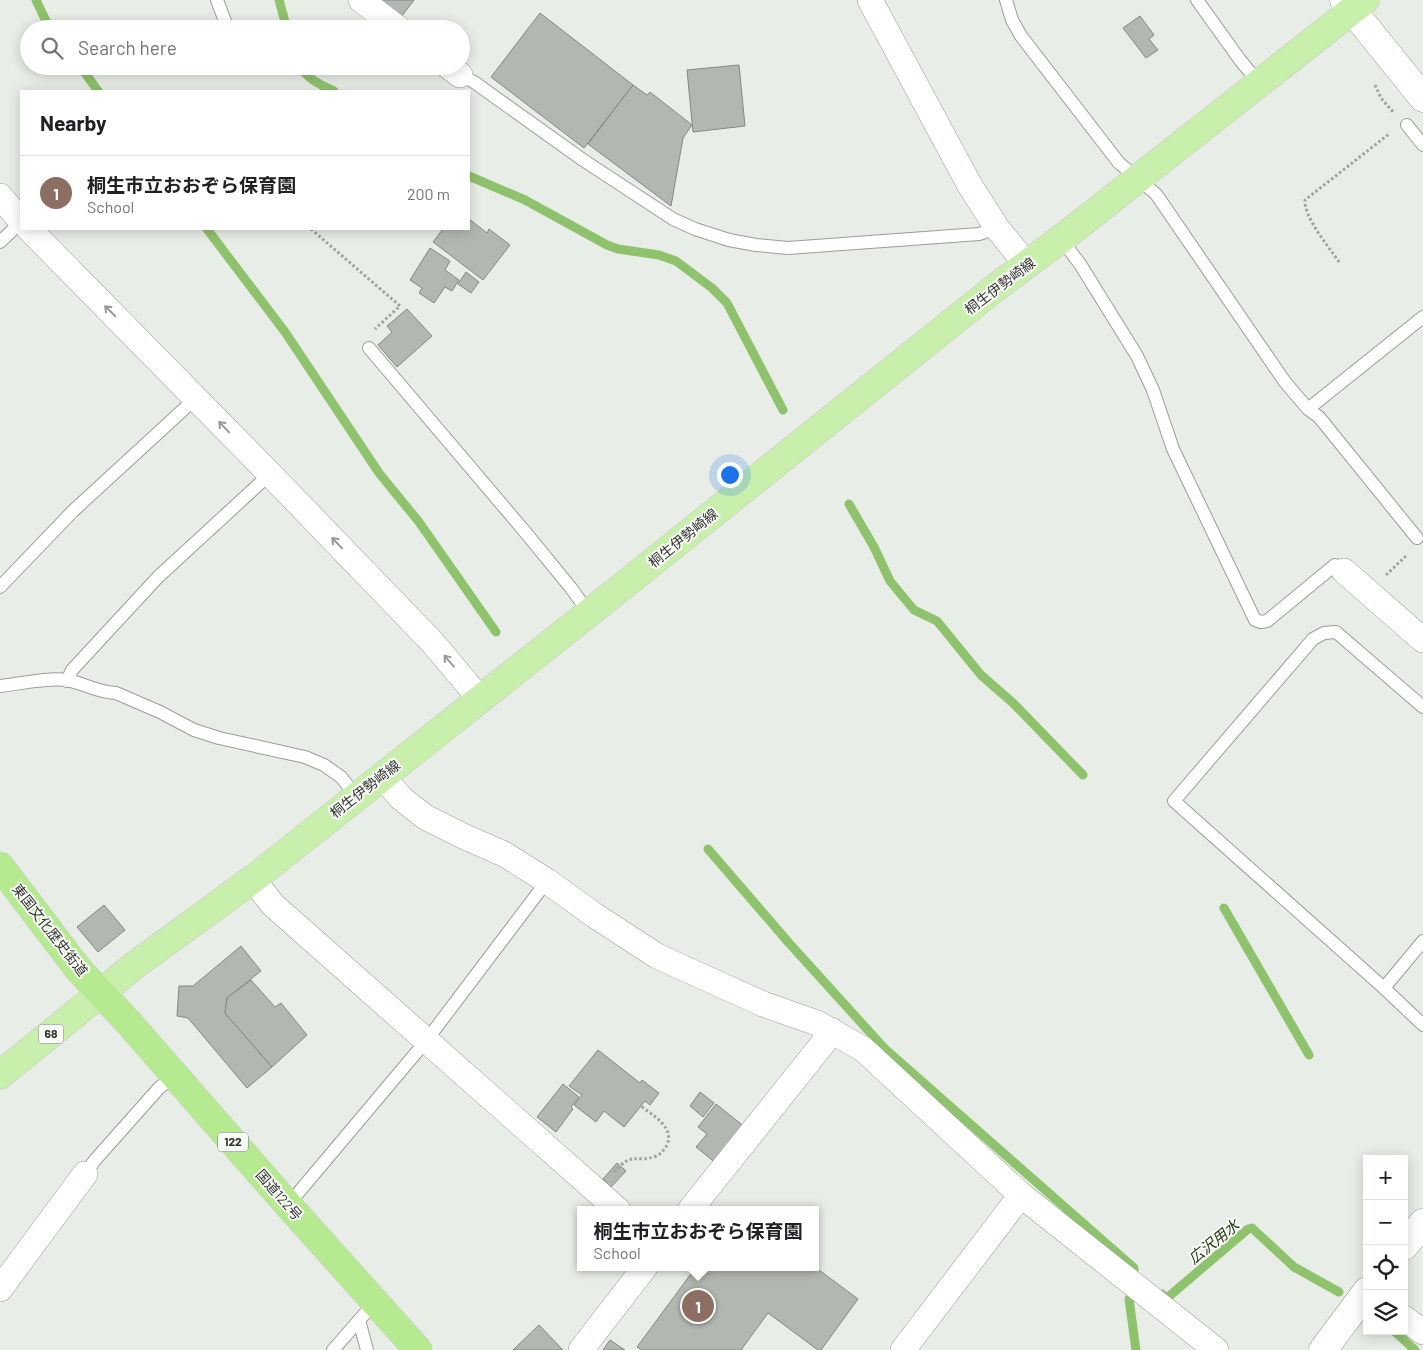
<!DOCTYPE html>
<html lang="en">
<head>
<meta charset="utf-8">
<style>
  :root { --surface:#fff; --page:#f6f6f6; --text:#202124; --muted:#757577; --line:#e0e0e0; --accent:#5645bd }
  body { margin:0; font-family:Barlow,"Noto Sans JP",sans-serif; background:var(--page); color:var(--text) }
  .controls { position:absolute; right:15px; bottom:15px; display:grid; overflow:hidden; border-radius:0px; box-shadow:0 2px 12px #0003 }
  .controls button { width:45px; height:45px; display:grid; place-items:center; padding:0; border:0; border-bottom:1px solid var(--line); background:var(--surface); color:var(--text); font:25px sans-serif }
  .you { position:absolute; left:729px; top:474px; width:18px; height:18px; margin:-12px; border:4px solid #fff; border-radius:50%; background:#1a73e8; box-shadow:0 0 0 8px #1a73e833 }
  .badge { display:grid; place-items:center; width:32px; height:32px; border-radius:50%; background:var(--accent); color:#fff; font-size:16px; font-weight:700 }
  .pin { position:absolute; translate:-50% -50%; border:2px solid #fff; box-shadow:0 1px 5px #0006 }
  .popup { position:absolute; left:577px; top:1206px; width:242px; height:65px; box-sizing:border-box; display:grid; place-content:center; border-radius:0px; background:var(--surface); filter:drop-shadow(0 1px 4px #0005); font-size:16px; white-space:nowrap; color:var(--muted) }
  .popup b { font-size:19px; color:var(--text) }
  .popup::after { content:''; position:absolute; left:50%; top:100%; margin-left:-10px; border:10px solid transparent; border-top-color:var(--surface) }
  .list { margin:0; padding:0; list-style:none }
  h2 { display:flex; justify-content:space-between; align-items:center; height:65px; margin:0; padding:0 20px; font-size:21px }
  h2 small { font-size:16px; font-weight:400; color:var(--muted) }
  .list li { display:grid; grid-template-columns:32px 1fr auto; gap:15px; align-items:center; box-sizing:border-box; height:75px; padding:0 20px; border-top:1px solid var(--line) }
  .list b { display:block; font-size:19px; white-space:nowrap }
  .list p { margin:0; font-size:16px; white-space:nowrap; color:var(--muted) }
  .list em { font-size:16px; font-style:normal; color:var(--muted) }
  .icon { flex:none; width:28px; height:28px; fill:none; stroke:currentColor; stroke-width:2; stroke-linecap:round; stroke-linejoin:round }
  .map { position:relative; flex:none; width:1423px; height:1350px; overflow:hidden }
  .search { position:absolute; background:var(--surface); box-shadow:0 2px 12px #0003; left:20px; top:20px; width:450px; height:55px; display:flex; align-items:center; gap:12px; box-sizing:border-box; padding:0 18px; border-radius:28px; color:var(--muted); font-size:19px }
  .panel { position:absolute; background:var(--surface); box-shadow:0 2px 12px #0003; left:20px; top:90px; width:450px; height:140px; border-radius:0px }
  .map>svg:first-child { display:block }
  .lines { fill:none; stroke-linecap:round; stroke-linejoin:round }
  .stream { stroke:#8fc26c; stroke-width:9 }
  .building { fill:#b3b7b1; stroke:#848782 }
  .service-casing { stroke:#9a9d98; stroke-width:14 }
  .minor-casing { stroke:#9a9d98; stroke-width:26 }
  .tertiary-casing { stroke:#9a9d98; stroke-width:29 }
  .primary-casing { stroke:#cacac9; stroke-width:29 }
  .trunk-casing { stroke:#cacac9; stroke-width:29 }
  .path { stroke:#9ea19c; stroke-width:3; stroke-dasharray:2.5 2.5; stroke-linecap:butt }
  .service { stroke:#fff; stroke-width:12 }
  .minor { stroke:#fff; stroke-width:25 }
  .tertiary { stroke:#fff; stroke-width:28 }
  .primary { stroke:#c8efac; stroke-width:28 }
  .trunk { stroke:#b6ea90; stroke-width:28 }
  .oneway { stroke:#989998 }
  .labels { text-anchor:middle; stroke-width:4; stroke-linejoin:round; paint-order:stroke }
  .shield { fill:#f7faf5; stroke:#6d6f6c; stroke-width:1 }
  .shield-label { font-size:12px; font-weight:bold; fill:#323331 }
  .street-label { font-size:14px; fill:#323331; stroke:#f7faf5 }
  .water-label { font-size:15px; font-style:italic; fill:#243815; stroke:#f7faf5 }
</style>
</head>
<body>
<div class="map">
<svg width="1423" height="1350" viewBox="0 0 1423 1350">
  <rect width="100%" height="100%" fill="#e9ede7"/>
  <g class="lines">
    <g class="stream">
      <polyline points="36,0 46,21 52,29"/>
      <polyline points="279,0 287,29"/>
      <polyline points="80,66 98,91"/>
      <path d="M300 66C308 80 321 85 334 91"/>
      <polyline points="469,176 525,200 607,245 618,249 659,255 676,261 712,288 727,303 783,410"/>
      <polyline points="207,229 285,332 379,473 419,522 496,632"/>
      <polyline points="849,504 874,547 890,581 914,610 937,621 981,675 1013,703 1083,775"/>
      <polyline points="708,849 789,943 885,1049 1134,1268 1134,1275"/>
      <polyline points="1224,908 1309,1055"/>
      <polyline points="1162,1294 1167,1298 1248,1229 1252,1228 1294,1267 1339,1292"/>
      <polyline points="1129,1299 1136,1350"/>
      <polyline points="1394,1331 1415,1350"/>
    </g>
  </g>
  <g class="building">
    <polygon points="378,0 414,0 401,17"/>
    <polygon points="540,13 633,85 584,148 491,77"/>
    <polygon points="1140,16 1154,35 1149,39 1158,50 1146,58 1123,28"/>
    <polygon points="739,65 745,126 693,132 687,70"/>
    <polygon points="633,85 647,95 650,92 692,125 683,138 671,206 588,144"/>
    <polygon points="469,219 487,233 489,229 510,245 483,280 433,242 443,229 469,229"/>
    <polygon points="430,248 450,261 445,270 459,280 452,291 445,287 434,303 419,293 422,288 410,280"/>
    <polygon points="466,272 479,282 471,293 458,284"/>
    <polygon points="407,309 432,336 397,367 378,345 392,332 387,326"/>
    <polygon points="104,905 125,930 98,952 77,927"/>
    <polygon points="241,946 261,971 227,998 225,1013 272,1067 247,1088 188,1018 177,1016 179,986 193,986"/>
    <polygon points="251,980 275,1007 281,1003 307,1035 272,1067 225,1013 227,998"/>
    <polygon points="598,1050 640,1083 642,1080 659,1093 650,1105 645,1101 624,1127 604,1111 596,1122 574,1105 582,1095 569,1086"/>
    <polygon points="563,1084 579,1097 571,1107 573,1109 556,1132 537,1117"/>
    <polygon points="700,1092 714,1103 703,1117 690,1106"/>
    <polygon points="716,1104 746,1128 717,1164 696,1147 707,1134 698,1127"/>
    <polygon points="617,1163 626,1171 611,1187 603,1179"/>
    <polygon points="696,1267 815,1267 858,1299 821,1350 818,1350 768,1313 741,1350 642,1350 637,1347"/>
    <polygon points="539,1325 563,1350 513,1350"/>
    <polygon points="610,1340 625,1350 603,1350"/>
  </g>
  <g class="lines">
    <defs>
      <g id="service">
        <polyline points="217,0 228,29"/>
        <polyline points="1006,0 1012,20 1021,36 1119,163 1156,194 1285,382 1308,409 1319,417 1417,538"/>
        <polyline points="1197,0 1240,60 1259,83"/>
        <polyline points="247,66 248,68"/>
        <polyline points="460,75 474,82 583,160 673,219 695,229 729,240 756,245 788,248 979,234 997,228"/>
        <polyline points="1407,125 1423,145"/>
        <polyline points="1061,239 1080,264 1137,356 1153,390 1173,449 1255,620 1261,622 1267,621 1335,565 1339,566 1344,571"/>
        <polyline points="0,242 21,222"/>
        <polyline points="369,348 526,533 571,588 589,613"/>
        <polyline points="1308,409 1423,317"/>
        <polyline points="0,587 73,511 196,398"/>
        <polyline points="67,681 72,670 158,577 270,474"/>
        <path d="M0 686C20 684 47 677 67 680 83 683 99 693 116 693L160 712 194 730 219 738 305 757 324 765 341 777 356 796"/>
        <polyline points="1423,707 1336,632 1324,633 1313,639 1174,801 1384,988 1423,1025"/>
        <polyline points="1384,988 1423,941"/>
        <polyline points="85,1174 95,1160 159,1088 175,1075"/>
        <polyline points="288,1205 426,1041 547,881"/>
        <polyline points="359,1320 367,1350"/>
        <polyline points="333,1350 375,1302"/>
      </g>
      <g id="minor">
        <polyline points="361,0 399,29"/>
        <polyline points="870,0 969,184 997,228 1027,265"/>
        <polyline points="448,66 460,75"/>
        <polyline points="0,196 21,221"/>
        <polyline points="29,229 270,474 433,643 480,699"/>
        <polyline points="1344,571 1423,640"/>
        <polyline points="382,776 401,798 425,817 465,837 504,854 547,881 594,915 657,956 763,1004 817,1023 863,1049 1021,1195 1216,1350"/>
        <polyline points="253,879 273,905 618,1210"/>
        <polyline points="690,1210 825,1041 831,1030"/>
        <polyline points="0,1289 85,1174"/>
        <polyline points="1404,1318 1423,1332"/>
        <polyline points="581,1350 645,1267"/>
        <polyline points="903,1350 1021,1195"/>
      </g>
      <g id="tertiary">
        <polyline points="1344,0 1423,98"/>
        <polyline points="1404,1246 1423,1223"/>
        <polyline points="1323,1350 1367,1291"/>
      </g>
      <polyline id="primary" points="0,1075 135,965 253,879 618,590 995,288 1061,239 1365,0"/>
      <polyline id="trunk" points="0,866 79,970 129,1023 288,1205 418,1350"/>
    </defs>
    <use href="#service" class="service-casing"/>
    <use href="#minor" class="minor-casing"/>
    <use href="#tertiary" class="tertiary-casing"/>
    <use href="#primary" class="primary-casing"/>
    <use href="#trunk" class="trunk-casing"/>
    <g class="path">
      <polyline points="1375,85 1381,98 1394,113"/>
      <polyline points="311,229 400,306 375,329"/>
      <path d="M1339 262C1329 247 1304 218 1305 200L1389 134"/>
      <polyline points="1386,575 1407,555"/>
      <path d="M614 1172C634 1150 635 1164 656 1156 661 1154 664 1150 667 1145 675 1127 652 1115 641 1106"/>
    </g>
    <use href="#service" class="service"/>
    <use href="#minor" class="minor"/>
    <use href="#tertiary" class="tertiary"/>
    <use href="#primary" class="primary"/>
    <use href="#trunk" class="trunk"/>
  </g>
  <defs><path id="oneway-shaft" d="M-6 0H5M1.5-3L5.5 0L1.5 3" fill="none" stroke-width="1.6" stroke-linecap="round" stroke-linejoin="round" transform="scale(1.25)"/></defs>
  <g class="oneway">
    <use href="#oneway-shaft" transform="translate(110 311) rotate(-135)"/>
    <use href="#oneway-shaft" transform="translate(224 427) rotate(-134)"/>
    <use href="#oneway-shaft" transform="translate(337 543) rotate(-134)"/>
    <use href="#oneway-shaft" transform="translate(449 661) rotate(-131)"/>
  </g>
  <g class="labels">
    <g class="shield">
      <rect x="38.5" y="1024.5" width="25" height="19" rx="4"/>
      <rect x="218" y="1132.5" width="30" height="19" rx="4"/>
    </g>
    <g class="shield-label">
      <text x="51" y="1038">68</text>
      <text x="233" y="1146">122</text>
    </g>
    <g class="street-label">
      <text transform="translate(1000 286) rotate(-37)" y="5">桐生伊勢崎線</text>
      <text transform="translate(683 538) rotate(-39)" y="5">桐生伊勢崎線</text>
      <text transform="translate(365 789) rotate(-38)" y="5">桐生伊勢崎線</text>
      <text transform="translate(50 930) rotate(52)" y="5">東国文化歴史街道</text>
      <text transform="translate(279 1195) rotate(49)" y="5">国道122号</text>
    </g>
    <g class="water-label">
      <text transform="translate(1214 1242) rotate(-39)" y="5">広沢用水</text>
    </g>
  </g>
</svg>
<div class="controls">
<button>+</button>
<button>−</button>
<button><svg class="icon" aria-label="locate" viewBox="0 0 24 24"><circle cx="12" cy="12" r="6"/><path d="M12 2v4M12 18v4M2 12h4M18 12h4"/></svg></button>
<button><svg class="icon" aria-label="layers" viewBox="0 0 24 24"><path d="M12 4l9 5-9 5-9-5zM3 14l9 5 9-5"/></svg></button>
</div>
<div class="you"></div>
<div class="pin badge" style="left:698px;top:1306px;background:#8d6e63">1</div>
<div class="popup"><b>桐生市立おおぞら保育園</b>School</div>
<div class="search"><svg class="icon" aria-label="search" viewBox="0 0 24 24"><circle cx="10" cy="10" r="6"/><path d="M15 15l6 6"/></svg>Search here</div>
<section class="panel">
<h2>Nearby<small></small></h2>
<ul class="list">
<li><span class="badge" style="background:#8d6e63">1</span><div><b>桐生市立おおぞら保育園</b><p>School</p></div><em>200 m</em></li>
</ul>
</section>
</div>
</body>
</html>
